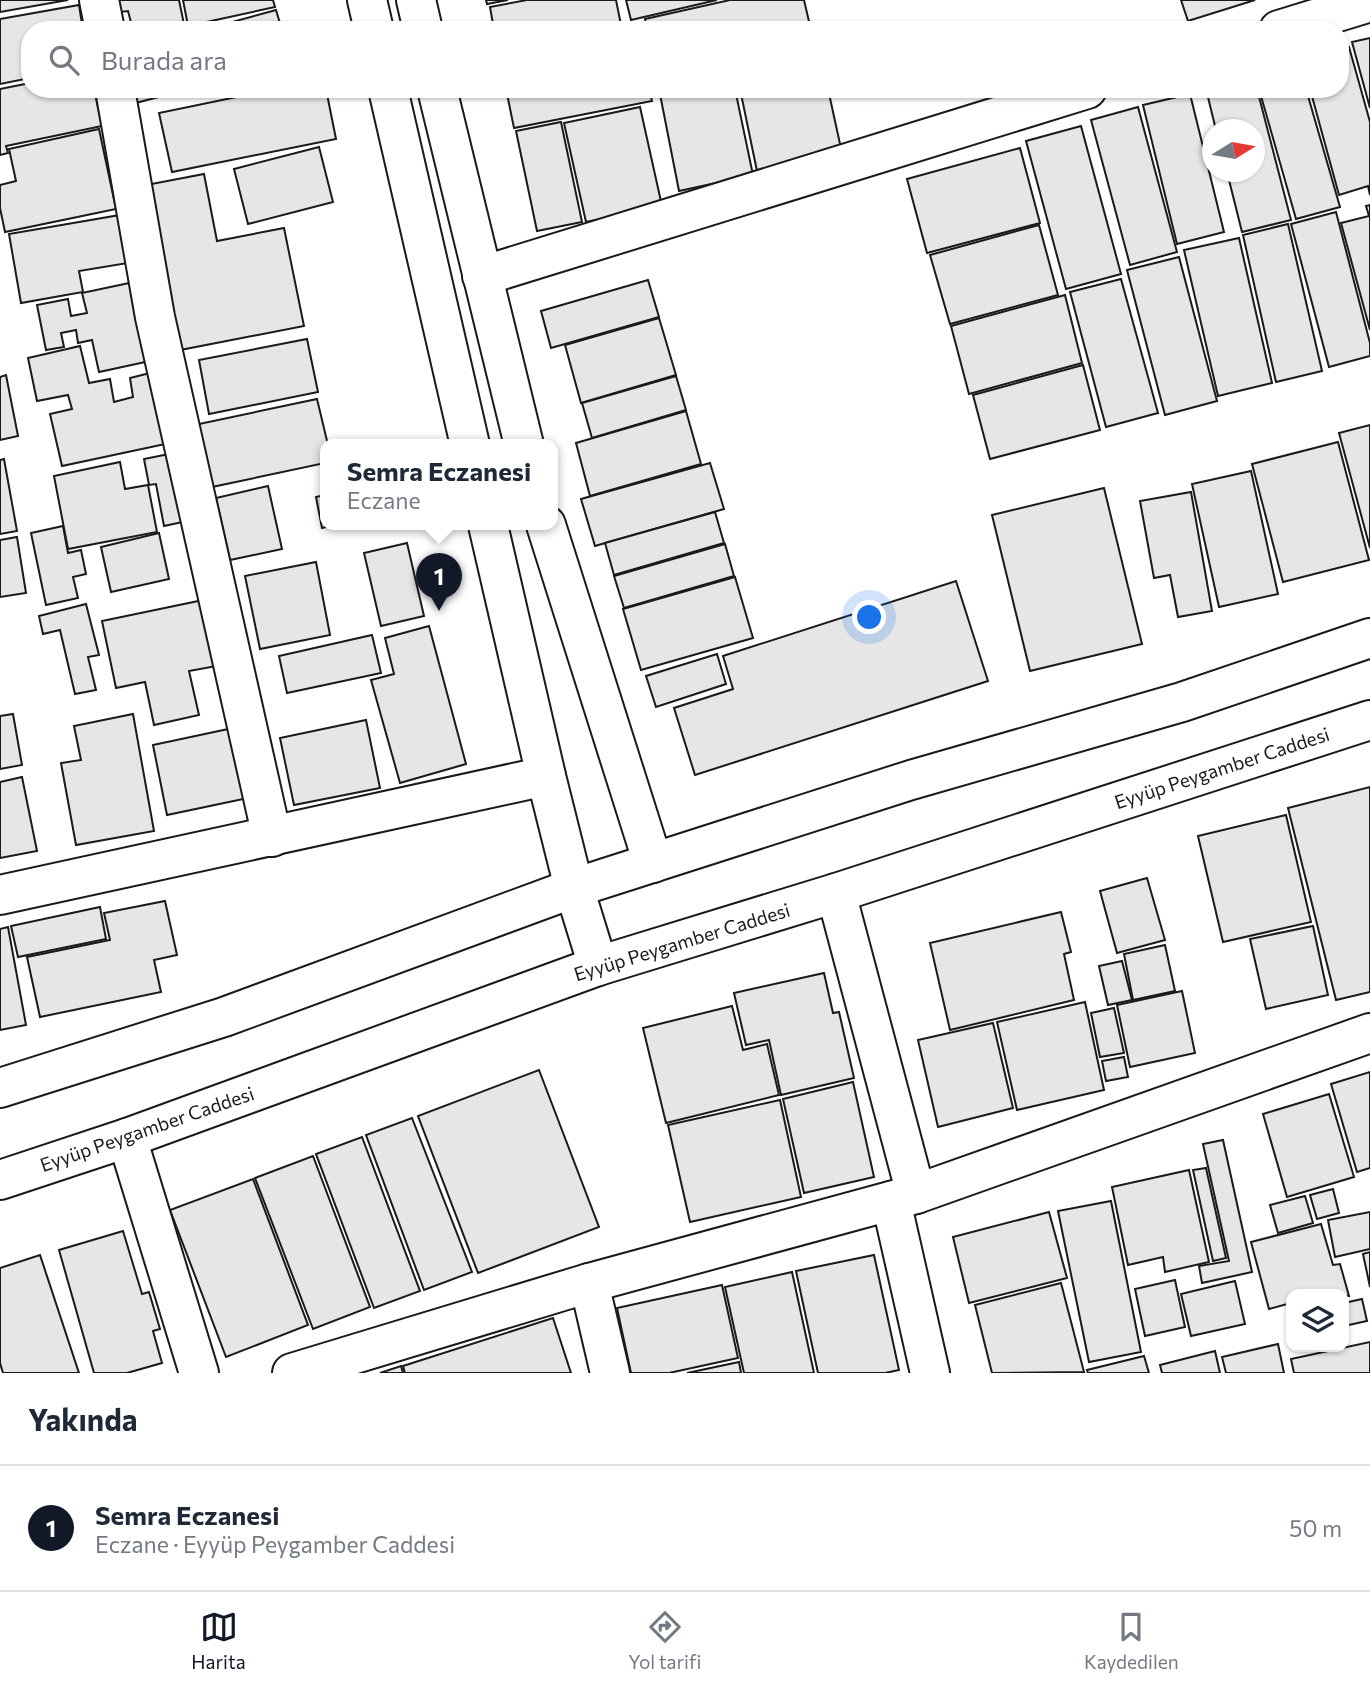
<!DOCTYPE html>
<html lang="tr">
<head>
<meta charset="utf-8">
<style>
  :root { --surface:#fff; --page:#f2f2f3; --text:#1f2937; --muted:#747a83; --line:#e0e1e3; --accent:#111827 }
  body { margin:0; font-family:Commissioner,sans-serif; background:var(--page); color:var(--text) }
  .controls { position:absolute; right:21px; bottom:21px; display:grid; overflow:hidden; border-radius:14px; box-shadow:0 2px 5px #0004 }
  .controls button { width:63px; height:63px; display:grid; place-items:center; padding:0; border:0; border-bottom:2px solid var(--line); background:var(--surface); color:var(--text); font:35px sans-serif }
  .compass { position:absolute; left:1202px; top:119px; width:63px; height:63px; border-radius:50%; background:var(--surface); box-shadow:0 2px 5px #0004; rotate:79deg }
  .you { position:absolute; left:870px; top:618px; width:24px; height:24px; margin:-18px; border:5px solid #fff; border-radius:50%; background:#1a73e8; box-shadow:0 0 0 10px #1a73e833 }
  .badge { display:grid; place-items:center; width:46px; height:46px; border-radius:50%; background:var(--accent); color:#fff; font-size:23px; font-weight:700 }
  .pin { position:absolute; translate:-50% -58px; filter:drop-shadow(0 2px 4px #0008) }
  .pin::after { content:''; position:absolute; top:37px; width:24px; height:21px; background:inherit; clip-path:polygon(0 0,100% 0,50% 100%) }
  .popup { position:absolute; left:320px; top:439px; width:238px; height:91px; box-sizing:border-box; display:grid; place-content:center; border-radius:14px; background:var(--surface); filter:drop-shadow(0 2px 5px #0005); font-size:23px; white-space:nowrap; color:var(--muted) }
  .popup b { font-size:26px; color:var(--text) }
  .popup::after { content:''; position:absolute; left:50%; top:100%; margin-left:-14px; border:14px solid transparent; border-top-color:var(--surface) }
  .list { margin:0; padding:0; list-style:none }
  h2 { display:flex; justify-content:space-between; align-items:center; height:91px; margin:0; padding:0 28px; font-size:30px }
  h2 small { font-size:23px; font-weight:400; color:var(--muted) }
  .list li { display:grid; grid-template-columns:46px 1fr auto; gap:21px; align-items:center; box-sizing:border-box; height:126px; padding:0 28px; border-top:2px solid var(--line) }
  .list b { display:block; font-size:26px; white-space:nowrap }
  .list p { margin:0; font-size:23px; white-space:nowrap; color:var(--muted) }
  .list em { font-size:23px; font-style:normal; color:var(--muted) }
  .icon { flex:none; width:38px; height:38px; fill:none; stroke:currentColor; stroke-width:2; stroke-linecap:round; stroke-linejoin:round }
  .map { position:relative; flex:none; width:1370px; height:1373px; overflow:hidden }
  .search { position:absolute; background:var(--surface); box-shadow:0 2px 5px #0004; left:21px; right:21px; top:21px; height:77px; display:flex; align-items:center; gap:18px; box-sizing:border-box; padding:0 24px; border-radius:28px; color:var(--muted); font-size:26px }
  .sheet { height:217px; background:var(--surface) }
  nav { display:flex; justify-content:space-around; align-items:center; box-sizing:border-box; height:98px; border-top:2px solid var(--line); background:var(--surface); font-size:19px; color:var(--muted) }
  nav a { display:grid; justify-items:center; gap:4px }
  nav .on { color:var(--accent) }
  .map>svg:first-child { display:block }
  .building { fill:#e6e6e6; stroke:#1a1a1a; stroke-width:2 }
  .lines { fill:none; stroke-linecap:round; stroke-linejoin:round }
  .minor-casing { stroke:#1a1a1a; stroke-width:42 }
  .secondary-casing { stroke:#1a1a1a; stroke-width:42 }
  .minor { stroke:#fff; stroke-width:38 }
  .secondary { stroke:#fff; stroke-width:38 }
  .labels { text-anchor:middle; stroke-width:5; stroke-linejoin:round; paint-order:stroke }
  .street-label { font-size:19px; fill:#1a1a1a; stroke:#fff }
</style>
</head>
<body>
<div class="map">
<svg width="1370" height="1373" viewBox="0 0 1370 1373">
  <rect width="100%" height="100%" fill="#fff"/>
  <g class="building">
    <polygon points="0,0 68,0 0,12"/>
    <polygon points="109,0 179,0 185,29 133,30 128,11 112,13"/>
    <polygon points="183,0 273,0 275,7 188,26"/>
    <polygon points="486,0 508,0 487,4"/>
    <polygon points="527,0 616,0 622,30 494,30 490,7"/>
    <polygon points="626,0 717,0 631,20"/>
    <polygon points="730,0 804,0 811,30 647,30 645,19"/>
    <polygon points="1181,0 1255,0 1188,21"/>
    <polygon points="79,5 83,30 30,30 30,78 0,84 0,19"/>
    <polygon points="276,10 282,30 203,30"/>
    <polygon points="1370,38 1370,108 1352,42"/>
    <polygon points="1349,47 1370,122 1370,195 1368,186 1339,195 1310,89 1340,89 1340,49"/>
    <polygon points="30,83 30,89 94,89 102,126 6,146 8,153 0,155 0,89"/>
    <polygon points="128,89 189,89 132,104"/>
    <polygon points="276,89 326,89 336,139 172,172 159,113"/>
    <polygon points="506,89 649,89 652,101 514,128"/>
    <polygon points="659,89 735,89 753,175 679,191"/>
    <polygon points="740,89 828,89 842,153 757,171"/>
    <polygon points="1206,89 1257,89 1291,220 1242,232 1227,172 1254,172 1254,130 1216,130"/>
    <polygon points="1259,89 1306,89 1340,207 1296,219"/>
    <polygon points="1190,94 1224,232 1177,244 1143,105"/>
    <polygon points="640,107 662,206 586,222 564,123"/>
    <polygon points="1138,107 1177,252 1130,265 1091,120"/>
    <polygon points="561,122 582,222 537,231 516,131"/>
    <polygon points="1081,126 1121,274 1066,289 1026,141"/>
    <polygon points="99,129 116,209 5,232 0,208 0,185 16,181 9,149"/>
    <polygon points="319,147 333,202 248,224 234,169"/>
    <polygon points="1020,148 1040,223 927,253 907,179"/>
    <polygon points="204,174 217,241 284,228 304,326 175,351 141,186"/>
    <polygon points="1370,205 1370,330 1341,223 1369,216 1366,206"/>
    <polygon points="1336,212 1370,343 1370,356 1329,367 1291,224"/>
    <polygon points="120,215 128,263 79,271 83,292 21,303 9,234"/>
    <polygon points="1288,224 1322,371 1276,382 1243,235"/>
    <polygon points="1039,225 1058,295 950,324 930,255"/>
    <polygon points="1239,238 1272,383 1218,396 1184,250"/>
    <polygon points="1179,257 1217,401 1165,415 1127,270"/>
    <polygon points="1121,279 1158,413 1106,427 1070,292"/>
    <polygon points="648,280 659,317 551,348 541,311"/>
    <polygon points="134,282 150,361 99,372 92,340 78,343 76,330 61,333 64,347 46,350 37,305 68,299 71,316 87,313 82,293"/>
    <polygon points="1065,295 1082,363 969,394 951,326"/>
    <polygon points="659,318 676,375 581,403 565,345"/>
    <polygon points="307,339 318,392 209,414 199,360"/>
    <polygon points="80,346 89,383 110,379 114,402 133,397 130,378 154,372 170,443 62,466 50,414 72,409 68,395 37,401 28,358"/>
    <polygon points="1083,365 1100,430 990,459 973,395"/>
    <polygon points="6,375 18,436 0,440 0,377"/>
    <polygon points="676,376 686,410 592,438 582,403"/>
    <polygon points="317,399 328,445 325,445 325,463 212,487 199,424"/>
    <polygon points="686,411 701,464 590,496 576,443"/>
    <polygon points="1370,425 1370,548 1339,433"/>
    <polygon points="1338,442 1369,560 1283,582 1252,464"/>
    <polygon points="179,452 192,520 164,526 156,484 149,485 144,459"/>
    <polygon points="4,459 17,531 0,534 0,460"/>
    <polygon points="120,462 125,489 148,485 157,532 68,549 54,476"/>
    <polygon points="710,463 724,509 595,546 581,499"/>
    <polygon points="1251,471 1278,594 1219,607 1192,484"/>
    <polygon points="268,486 282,549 230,560 216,498"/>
    <polygon points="1104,488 1142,644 1030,671 992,515"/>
    <polygon points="1191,492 1212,611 1178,617 1170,575 1154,578 1140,501"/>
    <polygon points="325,495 325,525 334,525 322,528 316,497"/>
    <polygon points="715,512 724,543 614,575 605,543"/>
    <polygon points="63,526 68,553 81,550 86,574 73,577 78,598 46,605 31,533"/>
    <polygon points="159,533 169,579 111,592 101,547"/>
    <polygon points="17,537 26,593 0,597 0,540"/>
    <polygon points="407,543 424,616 381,626 364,553"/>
    <polygon points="725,544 734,576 624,608 614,576"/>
    <polygon points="316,562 330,635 260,649 245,576"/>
    <polygon points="735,577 753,638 641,670 623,609"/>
    <polygon points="956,581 988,681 695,775 674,708 733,689 723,656"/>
    <polygon points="208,599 222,665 189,671 199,715 154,725 145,682 116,688 102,621"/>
    <polygon points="86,604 99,655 88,657 96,690 75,694 60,630 43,634 39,616"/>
    <polygon points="429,626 466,764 400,783 371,680 394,674 385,638"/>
    <polygon points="372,635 381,673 287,693 279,656"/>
    <polygon points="717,654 726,684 656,707 646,676"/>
    <polygon points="13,714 22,765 0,769 0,716"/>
    <polygon points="133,714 154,831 76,845 61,763 81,760 74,726"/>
    <polygon points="366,720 380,788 294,805 280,738"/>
    <polygon points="233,728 248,798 167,815 153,745"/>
    <polygon points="22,777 37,851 0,858 0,782"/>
    <polygon points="1370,787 1370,992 1336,1000 1288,808"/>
    <polygon points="1286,815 1311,922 1223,942 1198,836"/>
    <polygon points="1147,878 1165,940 1117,953 1100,891"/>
    <polygon points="165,901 177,955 154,960 161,992 40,1017 27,957 110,940 104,913"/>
    <polygon points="100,907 106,939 18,957 11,926"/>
    <polygon points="1061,912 1071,952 1064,954 1074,1000 950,1030 930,943"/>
    <polygon points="1313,926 1328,995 1266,1009 1250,939"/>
    <polygon points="8,927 26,1025 0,1030 0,929"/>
    <polygon points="1165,945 1175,991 1133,1000 1124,954"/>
    <polygon points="1122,961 1132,1000 1108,1005 1099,966"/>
    <polygon points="824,973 833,1013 839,1012 854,1078 781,1095 769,1040 746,1045 734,993"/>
    <polygon points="1182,991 1195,1053 1130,1067 1117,1005"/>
    <polygon points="1085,1002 1104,1090 1017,1110 997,1022"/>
    <polygon points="732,1006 743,1050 767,1044 779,1095 666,1123 643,1028"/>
    <polygon points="1114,1008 1124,1053 1100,1057 1091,1013"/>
    <polygon points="993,1023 1013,1108 938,1127 918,1040"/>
    <polygon points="1124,1057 1128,1077 1106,1081 1102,1061"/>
    <polygon points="539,1070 599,1227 478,1273 418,1116"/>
    <polygon points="1370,1072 1370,1168 1357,1172 1331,1084"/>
    <polygon points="853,1082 874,1177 804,1193 783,1099"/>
    <polygon points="1329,1094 1354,1177 1287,1197 1263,1114"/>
    <polygon points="780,1100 801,1197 690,1222 668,1125"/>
    <polygon points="412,1118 472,1272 424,1290 366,1135"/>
    <polygon points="362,1137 420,1291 374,1308 316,1154"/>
    <polygon points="1223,1140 1252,1272 1202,1283 1199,1266 1229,1261 1203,1144"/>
    <polygon points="313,1156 370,1307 313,1329 255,1178"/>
    <polygon points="1206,1168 1226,1258 1213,1261 1193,1170"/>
    <polygon points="1189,1170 1209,1262 1165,1272 1163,1257 1128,1265 1112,1187"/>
    <polygon points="253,1179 308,1325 226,1357 170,1210"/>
    <polygon points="1333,1189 1339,1213 1317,1219 1310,1195"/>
    <polygon points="1305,1196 1313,1223 1278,1233 1270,1205"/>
    <polygon points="1111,1201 1141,1352 1089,1362 1058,1211"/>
    <polygon points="1049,1212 1067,1278 969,1303 953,1237"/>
    <polygon points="1370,1212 1370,1249 1335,1257 1328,1220"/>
    <polygon points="1321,1224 1333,1265 1340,1264 1349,1296 1291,1294 1291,1303 1269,1309 1251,1242"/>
    <polygon points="123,1231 142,1294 149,1292 160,1329 153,1331 162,1363 127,1373 94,1373 59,1250"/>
    <polygon points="1370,1252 1370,1287 1363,1254"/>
    <polygon points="40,1255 79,1373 3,1373 0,1363 0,1268"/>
    <polygon points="874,1255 899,1370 885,1373 818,1373 796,1271"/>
    <polygon points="792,1272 814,1373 744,1373 725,1287"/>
    <polygon points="1175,1280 1185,1327 1145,1336 1135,1289"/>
    <polygon points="1235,1281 1245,1324 1191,1336 1181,1294"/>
    <polygon points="1061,1283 1084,1372 992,1373 975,1305"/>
    <polygon points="722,1285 738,1358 669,1373 631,1373 617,1308"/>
    <polygon points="1362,1299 1367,1321 1344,1326 1344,1303"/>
    <polygon points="553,1318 571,1373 405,1373 403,1366"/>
    <polygon points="1370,1342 1370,1373 1294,1373 1291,1359"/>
    <polygon points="1278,1344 1284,1373 1226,1373 1222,1357"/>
    <polygon points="1215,1351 1220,1373 1162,1373 1160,1365"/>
    <polygon points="1144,1356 1149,1373 1088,1373 1087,1370"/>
    <polygon points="739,1362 741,1373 687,1373"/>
    <polygon points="401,1366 403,1373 380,1373"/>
  </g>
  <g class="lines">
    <defs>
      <g id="minor">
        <polyline points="99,0 105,30"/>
        <polyline points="367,0 374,30"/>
        <polyline points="416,0 423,30"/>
        <polyline points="1279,30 1370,2"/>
        <polyline points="115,89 155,317 272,837"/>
        <polyline points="388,89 470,445"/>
        <polyline points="437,89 524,445"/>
        <polyline points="482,276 1087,89"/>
        <polyline points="546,525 653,863"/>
        <polyline points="546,776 574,888 598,966"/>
        <polyline points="836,893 916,1194"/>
        <polyline points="0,895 546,776 488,525"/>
        <polyline points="127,1138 199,1373"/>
        <polyline points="891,1201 930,1373"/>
        <polyline points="589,1283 610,1373"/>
        <polyline points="292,1373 589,1283 916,1194 1370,1033"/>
      </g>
      <g id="secondary">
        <polyline points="0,1088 224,1017 574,888 911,780 1182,702 1370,638"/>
        <polyline points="0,1180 127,1138 598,966 836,893 1370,720"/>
      </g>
    </defs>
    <use href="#minor" class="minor-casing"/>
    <use href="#secondary" class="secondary-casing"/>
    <use href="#minor" class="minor"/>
    <use href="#secondary" class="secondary"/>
  </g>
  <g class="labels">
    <g class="street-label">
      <text transform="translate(1222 768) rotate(-18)" y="7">Eyyüp Peygamber Caddesi</text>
      <text transform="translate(682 942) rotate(-17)" y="7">Eyyüp Peygamber Caddesi</text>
      <text transform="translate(147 1129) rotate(-19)" y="7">Eyyüp Peygamber Caddesi</text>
    </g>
  </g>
</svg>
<div class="controls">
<button><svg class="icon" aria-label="layers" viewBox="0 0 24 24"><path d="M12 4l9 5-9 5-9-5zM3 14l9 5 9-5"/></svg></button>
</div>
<svg class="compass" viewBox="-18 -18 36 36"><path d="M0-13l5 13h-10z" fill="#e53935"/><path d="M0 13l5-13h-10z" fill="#747a83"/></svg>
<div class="you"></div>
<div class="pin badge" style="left:439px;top:611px">1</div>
<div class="popup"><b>Semra Eczanesi</b>Eczane</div>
<div class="search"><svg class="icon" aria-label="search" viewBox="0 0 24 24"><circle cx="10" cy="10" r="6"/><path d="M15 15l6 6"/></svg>Burada ara</div>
</div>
<section class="sheet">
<h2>Yakında<small></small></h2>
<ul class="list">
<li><span class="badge">1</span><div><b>Semra Eczanesi</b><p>Eczane · Eyyüp Peygamber Caddesi</p></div><em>50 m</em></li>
</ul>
</section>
<nav>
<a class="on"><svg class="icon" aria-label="map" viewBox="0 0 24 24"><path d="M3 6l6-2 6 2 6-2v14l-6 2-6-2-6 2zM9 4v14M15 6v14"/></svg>Harita</a>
<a><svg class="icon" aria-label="directions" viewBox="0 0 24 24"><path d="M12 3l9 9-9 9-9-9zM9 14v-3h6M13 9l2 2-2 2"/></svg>Yol tarifi</a>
<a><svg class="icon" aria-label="saved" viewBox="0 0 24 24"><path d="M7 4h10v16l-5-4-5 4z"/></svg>Kaydedilen</a>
</nav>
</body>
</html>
